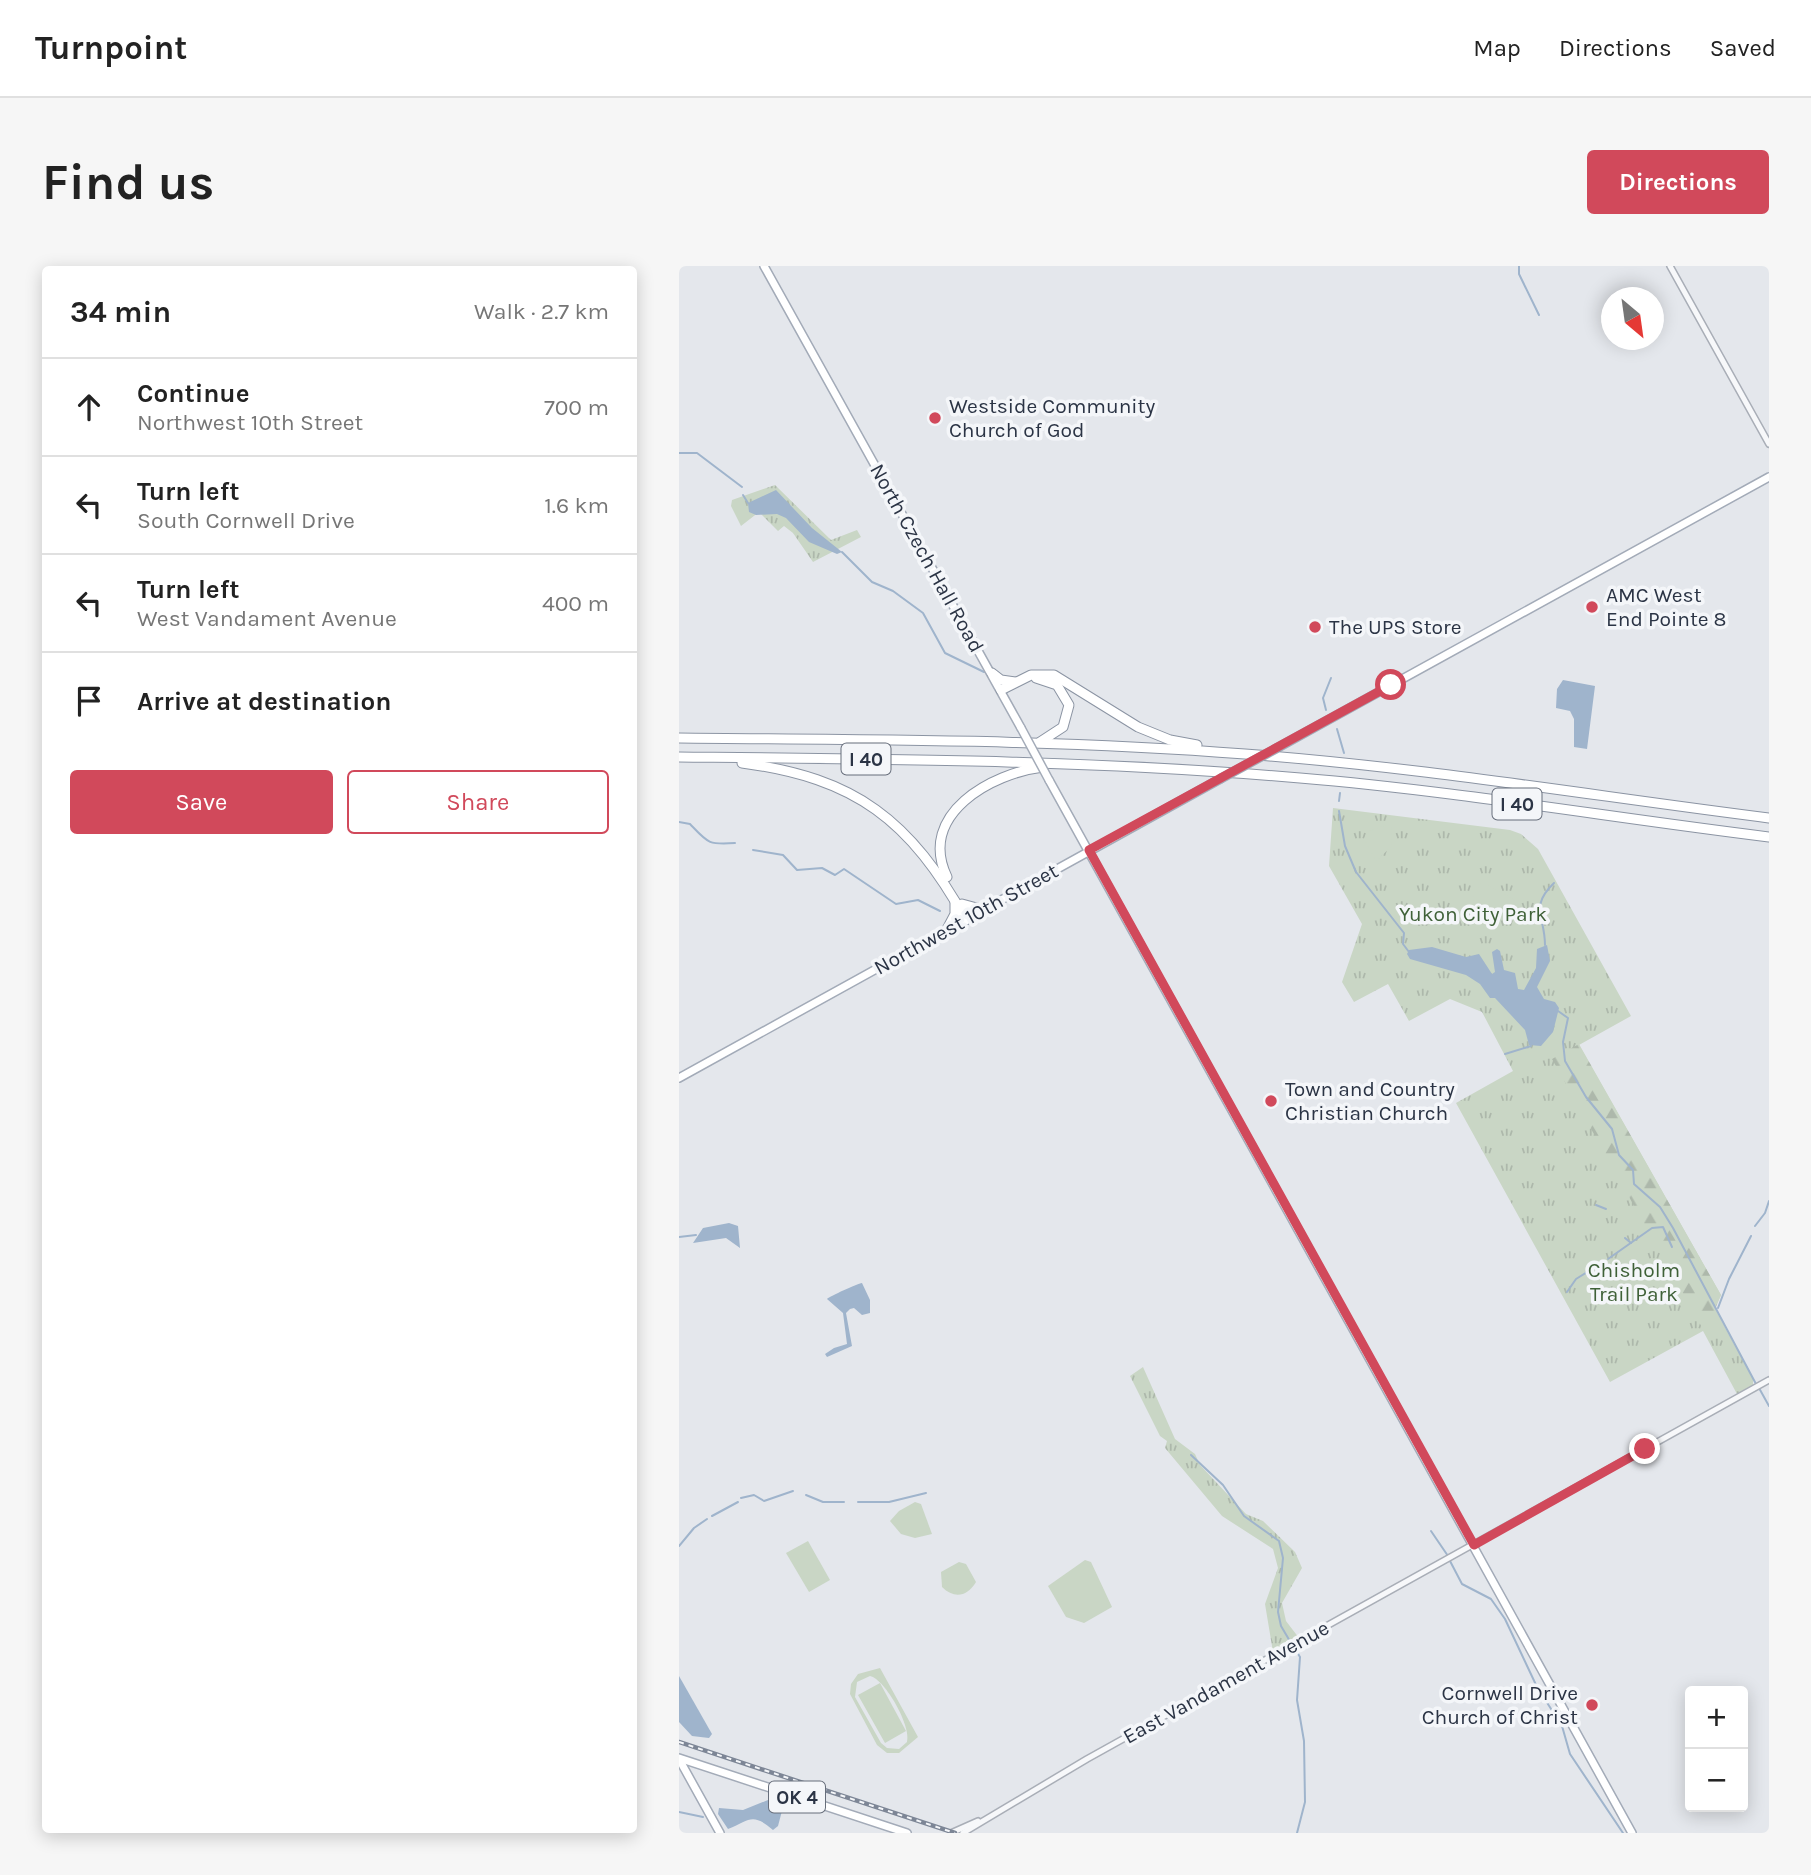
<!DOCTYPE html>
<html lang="en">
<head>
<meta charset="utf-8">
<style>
  :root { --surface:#fff; --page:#f6f6f6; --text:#222; --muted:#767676; --line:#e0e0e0; --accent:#d1495b }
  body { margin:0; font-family:Karla,sans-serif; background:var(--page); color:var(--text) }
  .controls { position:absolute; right:21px; bottom:21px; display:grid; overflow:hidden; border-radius:7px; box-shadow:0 4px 18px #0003 }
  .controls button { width:63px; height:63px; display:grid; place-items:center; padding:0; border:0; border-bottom:2px solid var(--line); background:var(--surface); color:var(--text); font:35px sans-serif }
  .compass { position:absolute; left:922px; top:21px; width:63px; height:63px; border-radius:50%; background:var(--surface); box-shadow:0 4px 18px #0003; rotate:151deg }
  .stop { position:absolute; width:21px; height:21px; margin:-16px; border:5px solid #d1495b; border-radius:50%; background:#fff }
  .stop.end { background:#d1495b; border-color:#fff; box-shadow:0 2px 7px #0008 }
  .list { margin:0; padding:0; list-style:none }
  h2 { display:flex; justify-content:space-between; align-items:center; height:91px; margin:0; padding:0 28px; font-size:30px }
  h2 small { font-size:23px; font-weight:400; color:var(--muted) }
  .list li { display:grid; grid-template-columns:46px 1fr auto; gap:21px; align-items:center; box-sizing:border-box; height:98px; padding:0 28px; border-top:2px solid var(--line) }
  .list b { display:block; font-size:26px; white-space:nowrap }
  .list p { margin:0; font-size:23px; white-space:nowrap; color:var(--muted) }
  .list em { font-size:23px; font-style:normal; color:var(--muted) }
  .actions { display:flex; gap:14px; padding:21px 28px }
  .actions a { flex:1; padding:16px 0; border:2px solid var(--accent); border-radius:7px; text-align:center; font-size:24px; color:var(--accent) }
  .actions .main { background:var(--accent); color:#fff }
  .icon { flex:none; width:38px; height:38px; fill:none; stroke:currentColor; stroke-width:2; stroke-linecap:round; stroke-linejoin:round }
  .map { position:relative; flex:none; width:1090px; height:1567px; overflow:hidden; border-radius:7px }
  header { display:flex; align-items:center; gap:42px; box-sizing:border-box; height:98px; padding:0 35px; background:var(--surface); border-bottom:2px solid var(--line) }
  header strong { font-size:33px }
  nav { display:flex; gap:38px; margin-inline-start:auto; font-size:24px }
  .intro { display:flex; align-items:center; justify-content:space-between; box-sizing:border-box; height:168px; padding:0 42px }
  h1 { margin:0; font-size:49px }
  .button { padding:18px 32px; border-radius:7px; background:var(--accent); color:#fff; font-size:24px; font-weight:700 }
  main { display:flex; gap:42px; padding:0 42px }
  aside { flex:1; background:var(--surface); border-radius:7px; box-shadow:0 4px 18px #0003 }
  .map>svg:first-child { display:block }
  .grass { fill:url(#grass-tufts) }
  .forest { fill:url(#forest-firs) }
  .pitch { fill:#c9d6c5; fill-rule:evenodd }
  .water { fill:#9fb4cc }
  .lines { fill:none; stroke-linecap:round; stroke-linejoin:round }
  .stream { stroke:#9fb4cc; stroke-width:2 }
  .minor-casing { stroke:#a9aeb7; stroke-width:8 }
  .major-casing { stroke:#a3abb8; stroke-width:10 }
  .highway-casing { stroke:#8b94a3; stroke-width:11 }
  .minor { stroke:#f7f8fa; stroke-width:5 }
  .major { stroke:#fff; stroke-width:7 }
  .highway { stroke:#fff; stroke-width:9 }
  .rail-casing { stroke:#7d8696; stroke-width:4.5 }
  .rail { stroke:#f4f6f9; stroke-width:2; stroke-dasharray:5; stroke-linecap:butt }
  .major-bridge-casing { stroke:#a3abb8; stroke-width:10; stroke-linecap:butt }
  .major-bridge { stroke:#fff; stroke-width:7 }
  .route { stroke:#d1495b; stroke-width:9 }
  .poi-dot { fill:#d1495b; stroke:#f4f6f9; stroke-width:2.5 }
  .labels { text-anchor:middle; stroke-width:7; stroke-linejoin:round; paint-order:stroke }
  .shield { fill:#f4f6f9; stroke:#676e7b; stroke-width:2 }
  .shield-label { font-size:19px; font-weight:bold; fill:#2b3445 }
  .poi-label { font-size:21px; fill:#2b3445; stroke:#f4f6f9; text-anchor:start }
  .street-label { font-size:21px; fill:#2b3445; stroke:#f4f6f9 }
  .park-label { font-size:21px; fill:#3f6138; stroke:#f4f6f9 }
</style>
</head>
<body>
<header>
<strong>Turnpoint</strong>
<nav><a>Map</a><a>Directions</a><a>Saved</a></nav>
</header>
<div class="intro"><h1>Find us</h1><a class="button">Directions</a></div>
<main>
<aside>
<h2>34 min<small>Walk · 2.7 km</small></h2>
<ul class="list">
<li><svg class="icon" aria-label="ahead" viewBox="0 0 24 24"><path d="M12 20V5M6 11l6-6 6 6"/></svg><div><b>Continue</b><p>Northwest 10th Street</p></div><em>700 m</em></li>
<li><svg class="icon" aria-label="left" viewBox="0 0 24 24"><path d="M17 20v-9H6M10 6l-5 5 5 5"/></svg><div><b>Turn left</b><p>South Cornwell Drive</p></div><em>1.6 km</em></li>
<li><svg class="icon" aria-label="left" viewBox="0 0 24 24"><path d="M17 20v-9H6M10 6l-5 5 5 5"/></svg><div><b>Turn left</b><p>West Vandament Avenue</p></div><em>400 m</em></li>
<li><svg class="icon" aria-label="arrive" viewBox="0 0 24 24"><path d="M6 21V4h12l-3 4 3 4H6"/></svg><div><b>Arrive at destination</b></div></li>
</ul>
<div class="actions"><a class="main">Save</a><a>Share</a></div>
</aside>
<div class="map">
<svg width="1090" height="1567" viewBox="0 0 1090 1567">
  <defs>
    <pattern id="grass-tufts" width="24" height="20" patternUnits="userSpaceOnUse" patternTransform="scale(1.75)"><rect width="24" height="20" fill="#c9d6c5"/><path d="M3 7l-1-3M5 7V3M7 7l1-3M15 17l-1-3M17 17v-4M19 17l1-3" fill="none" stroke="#adb8ab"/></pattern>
    <pattern id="forest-firs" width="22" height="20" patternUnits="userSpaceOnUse" patternTransform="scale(1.75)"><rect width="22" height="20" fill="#c9d6c5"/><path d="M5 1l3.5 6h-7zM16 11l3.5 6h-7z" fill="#adb8ab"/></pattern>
  </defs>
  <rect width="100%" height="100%" fill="#e4e7ec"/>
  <g class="grass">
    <polygon points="96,219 152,274 178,264 182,271 134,296 114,267 105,260 99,265 80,246 62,260 52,240 53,234"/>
    <polygon points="654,542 831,564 842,568 859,583 952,750 900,779 1042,1029 1036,1043 1074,1113 1074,1119 1058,1128 1024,1065 931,1116 777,837 834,805 803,746 771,733 730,755 709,718 675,736 663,716 683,658 650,600"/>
    <polygon points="464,1101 496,1173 516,1188 521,1199 567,1248 584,1255 616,1286 623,1302 603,1337 607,1355 620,1372 594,1386 586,1338 599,1302 594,1283 543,1250 486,1182 488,1175 481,1170 451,1110"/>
  </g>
  <polygon class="forest" points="900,778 1042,1029 1036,1042 1042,1054 1025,1065 873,793"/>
  <g class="pitch">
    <polygon points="707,559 713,559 712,581 697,595 685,573 688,566"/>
    <polygon points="803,615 840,637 831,655 793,633"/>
    <polygon points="236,1236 242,1238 253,1268 236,1272 222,1268 211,1255 220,1245"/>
    <polygon points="129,1275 151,1314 130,1326 107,1287"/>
    <polygon points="406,1294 412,1296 433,1341 405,1357 387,1351 369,1320"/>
    <path d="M280 1296 287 1298 297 1316C288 1331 275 1333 263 1321L262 1306Z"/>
    <path d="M201 1402 239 1471 220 1487H208L198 1479 171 1428 172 1418 179 1408ZM191 1410C206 1413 233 1461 228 1476L220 1483 208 1482 202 1477 176 1431 178 1416Z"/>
    <polygon points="201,1417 227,1465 206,1477 179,1429"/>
  </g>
  <g class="water">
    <polygon points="97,224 133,262 163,286 158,288 130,276 107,252 98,248 77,249 70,246 69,237"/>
    <polygon points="884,414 916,420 908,483 895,481 895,453 891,445 877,442 878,423"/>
    <polygon points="868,679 871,695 858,721 865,733 876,736 880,742 874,766 862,780 850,779 846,764 816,732 811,732 801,718 787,709 731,693 728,688 730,684 753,681 787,691 800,688 813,708 816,706 813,686 818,683 821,685 825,704 836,707 839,723 845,724 857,702 858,683"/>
    <polygon points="50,957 59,960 61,982 47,972 14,977 24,962"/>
    <path d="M183 1017 191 1034V1047L183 1049 175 1042 171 1043 167 1047 173 1080 148 1091 146 1088 155 1082 168 1078 164 1047 148 1033C151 1030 178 1018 183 1017Z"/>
    <polygon points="0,1410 33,1468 30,1472 13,1470 0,1456"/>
    <path d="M89 1534H96L104 1541 99 1560 94 1564C73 1546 71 1554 49 1563L39 1548 40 1542 64 1544Z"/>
  </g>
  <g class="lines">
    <g class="stream">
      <polyline points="840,0 840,8 860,49"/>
      <polyline points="0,187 18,187 63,221"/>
      <polyline points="64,229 69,237"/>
      <polyline points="163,286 193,316 214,325 244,347 266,387 305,406"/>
      <polyline points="647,444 644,432 652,412"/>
      <polyline points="658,463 665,487"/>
      <polyline points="660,535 661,527"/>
      <polyline points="660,545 666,580 677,606 725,667 724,678 730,686"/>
      <path d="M0 556 11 558C29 577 29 579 56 577"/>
      <polyline points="74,584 104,589 118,604 143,602 156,609 165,603 217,638 239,634 261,645"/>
      <path d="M866 679C866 650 850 641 875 617"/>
      <polyline points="879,745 889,752 884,776 886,795 907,831 933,863 940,889 954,904 955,918 981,941 994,962 1077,1118"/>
      <polyline points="826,788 852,780"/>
      <polyline points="917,939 927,943"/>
      <polyline points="1076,960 1086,947 1090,935"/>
      <polyline points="0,971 17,969"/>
      <polyline points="946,972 952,977"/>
      <polyline points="929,993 973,962 984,961 993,981"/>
      <polyline points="888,1026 897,1013 926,995"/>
      <polyline points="1039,1042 1050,1013 1072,970"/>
      <polyline points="1080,1122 1090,1140"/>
      <polyline points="512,1189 544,1219 565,1250 600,1275 604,1292 599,1346 602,1360 612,1377"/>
      <polyline points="127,1229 144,1236 165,1236"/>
      <polyline points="62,1232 75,1229 85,1235 114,1225"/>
      <polyline points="179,1236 210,1236 247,1227"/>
      <polyline points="33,1250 59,1236"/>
      <polyline points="752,1265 769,1290"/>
      <polyline points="0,1280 15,1262 28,1253"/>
      <polyline points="771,1295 783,1318 812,1333 826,1353 858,1421 883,1460 891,1488 944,1567"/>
      <polyline points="615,1381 621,1391 618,1434 625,1475 626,1536 618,1567"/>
      <polyline points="0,1546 24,1551"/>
    </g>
    <defs>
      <g id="minor">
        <polyline points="991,0 1090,178"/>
        <polyline points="272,1567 299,1555"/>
        <polyline points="284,1567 408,1493 1090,1114"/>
      </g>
      <g id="major">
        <polyline points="85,0 342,462"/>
        <polyline points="598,482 1090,211"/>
        <polyline points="370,514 953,1567"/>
        <polyline points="0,812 541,513"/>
        <polyline points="0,1492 228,1567"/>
        <polyline points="0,1493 41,1567"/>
      </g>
      <g id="highway">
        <polyline points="313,407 322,414 336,416"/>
        <polyline points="357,412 378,419 390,439 384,461 361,476"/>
        <polyline points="322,424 352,409 375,409 459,461 491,474 518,479"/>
        <path d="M0 472C189 474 378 473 566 488 742 501 915 530 1090 552"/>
        <path d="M0 491C207 493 414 494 621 512 778 525 934 552 1090 571"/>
        <path d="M63 497C177 512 231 554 287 654"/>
        <path d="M268 611C238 548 313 507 364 501"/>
        <polyline points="283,638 305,644"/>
        <polyline points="267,665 276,648 276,636"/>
      </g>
    </defs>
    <use href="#minor" class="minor-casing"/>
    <use href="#major" class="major-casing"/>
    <use href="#highway" class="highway-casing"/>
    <use href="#minor" class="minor"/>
    <use href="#major" class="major"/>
    <use href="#highway" class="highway"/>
    <defs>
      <polyline id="rail" points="0,1476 276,1567"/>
    </defs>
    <use href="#rail" class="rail-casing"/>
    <use href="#rail" class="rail"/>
    <defs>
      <g id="major-bridge">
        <polyline points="342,462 370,514"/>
        <polyline points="541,513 598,482"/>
      </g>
    </defs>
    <use href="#major-bridge" class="major-bridge-casing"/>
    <use href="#major-bridge" class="major-bridge"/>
  </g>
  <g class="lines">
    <polyline class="route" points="712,419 410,584 795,1279 966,1183"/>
  </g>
  <g class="poi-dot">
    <circle cx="256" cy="152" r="7"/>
    <circle cx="913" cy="341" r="7"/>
    <circle cx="636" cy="361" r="7"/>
    <circle cx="592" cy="835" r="7"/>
    <circle cx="913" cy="1439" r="7"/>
  </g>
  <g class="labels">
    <g class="shield">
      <rect x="162.5" y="477.5" width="49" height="31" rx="5"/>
      <rect x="813.5" y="522.5" width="49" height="31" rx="5"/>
      <rect x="90" y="1515.5" width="56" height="31" rx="5"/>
    </g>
    <g class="shield-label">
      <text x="187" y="500">I 40</text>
      <text x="838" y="545">I 40</text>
      <text x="118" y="1538">OK 4</text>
    </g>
    <g class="poi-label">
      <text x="270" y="147">Westside Community<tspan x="270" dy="24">Church of God</tspan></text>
      <text x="927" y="336">AMC West<tspan x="927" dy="24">End Pointe 8</tspan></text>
      <text x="650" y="368">The UPS Store</text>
      <text x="606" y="830">Town and Country<tspan x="606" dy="24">Christian Church</tspan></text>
      <text x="899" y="1434" text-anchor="end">Cornwell Drive<tspan x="899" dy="24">Church of Christ</tspan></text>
    </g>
    <g class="street-label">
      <text transform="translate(248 292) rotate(61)" y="7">North Czech Hall Road</text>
      <text transform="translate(287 653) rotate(-29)" y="7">Northwest 10th Street</text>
      <text transform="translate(547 1416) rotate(-29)" y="7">East Vandament Avenue</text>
    </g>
    <g class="park-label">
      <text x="794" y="655">Yukon City Park</text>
      <text x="955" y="1011">Chisholm<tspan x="955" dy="24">Trail Park</tspan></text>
    </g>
  </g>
</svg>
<div class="controls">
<button>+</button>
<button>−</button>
</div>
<svg class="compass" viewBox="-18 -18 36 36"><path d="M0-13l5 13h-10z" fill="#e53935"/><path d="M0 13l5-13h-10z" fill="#767676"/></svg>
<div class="stop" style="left:712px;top:419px"></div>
<div class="stop end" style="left:966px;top:1183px"></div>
</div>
</main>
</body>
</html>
